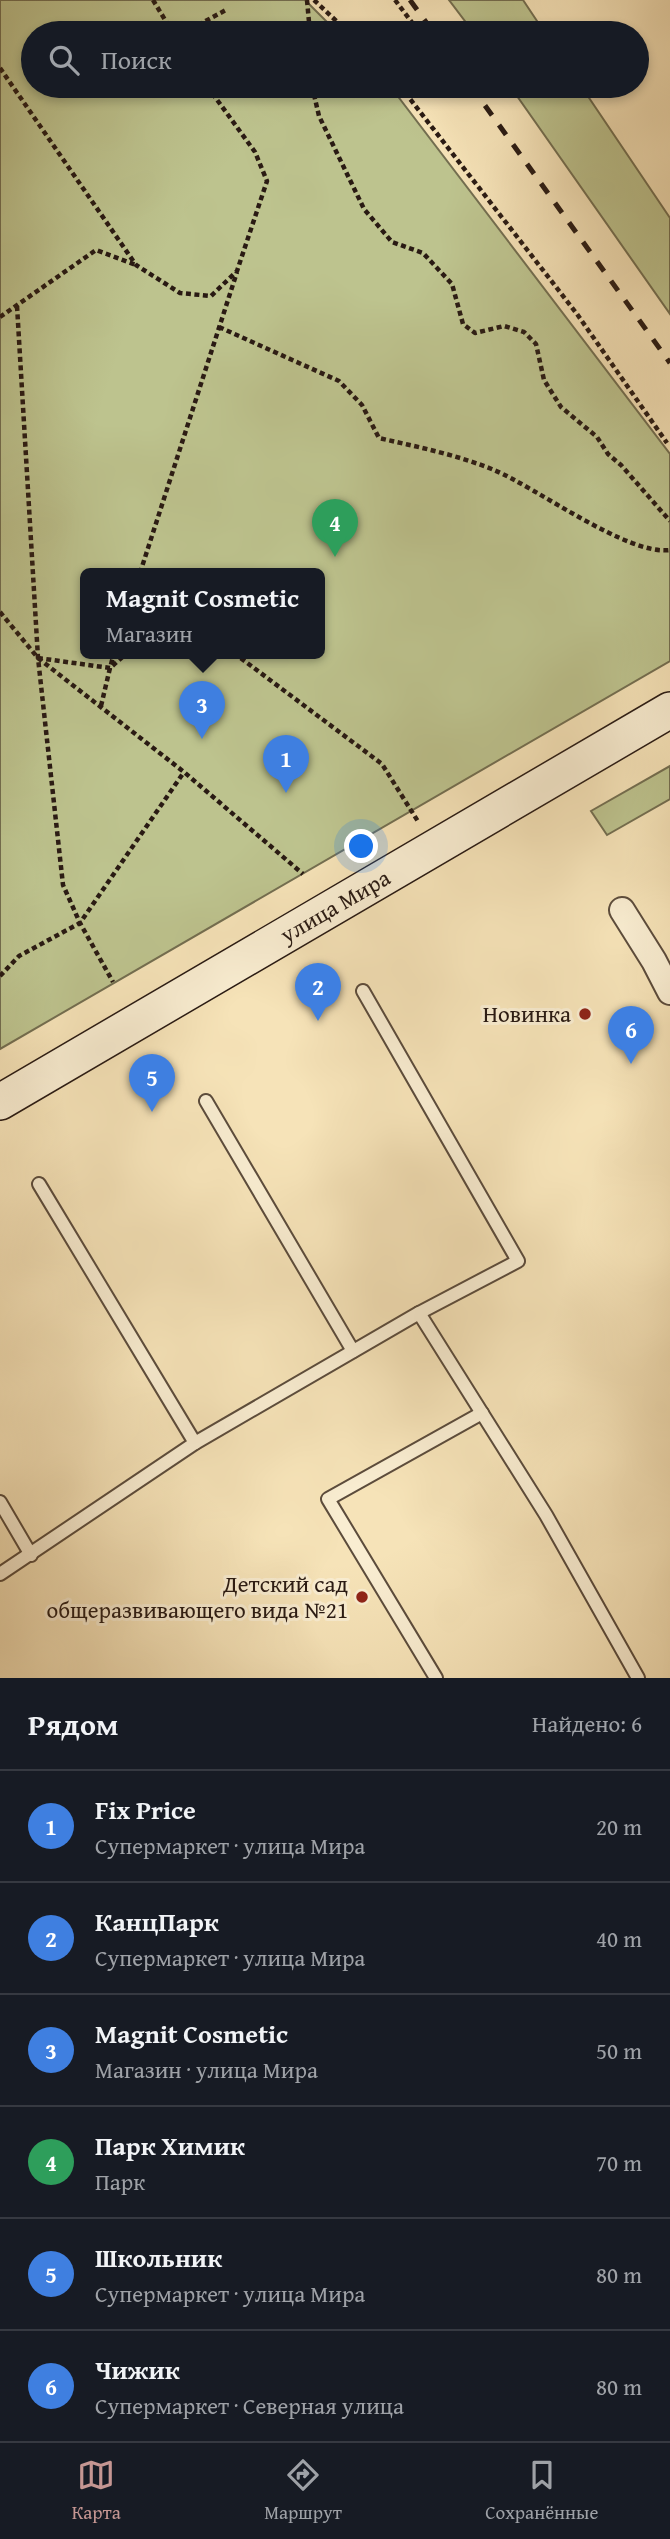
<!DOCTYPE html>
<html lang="ru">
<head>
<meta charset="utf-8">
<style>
  :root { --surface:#171b24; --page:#20242c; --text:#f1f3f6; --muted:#9ea1a6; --line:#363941; --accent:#c59692 }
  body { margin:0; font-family:"Gentium Book Plus",serif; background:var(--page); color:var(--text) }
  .you { position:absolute; left:362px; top:847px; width:24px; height:24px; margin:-18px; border:5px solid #fff; border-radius:50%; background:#1a73e8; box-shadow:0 0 0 10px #1a73e833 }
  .badge { display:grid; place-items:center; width:46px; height:46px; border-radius:50%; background:var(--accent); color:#fff; font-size:23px; font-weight:700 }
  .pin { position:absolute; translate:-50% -58px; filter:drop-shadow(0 2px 4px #0008) }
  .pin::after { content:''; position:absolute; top:37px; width:24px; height:21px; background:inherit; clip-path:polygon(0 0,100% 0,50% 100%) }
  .popup { position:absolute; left:80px; top:568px; width:245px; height:91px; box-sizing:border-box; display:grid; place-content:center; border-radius:10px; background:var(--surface); filter:drop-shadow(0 2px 5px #0005); font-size:23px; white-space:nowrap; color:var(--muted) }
  .popup b { font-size:26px; color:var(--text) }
  .popup::after { content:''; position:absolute; left:50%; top:100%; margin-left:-14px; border:14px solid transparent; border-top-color:var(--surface) }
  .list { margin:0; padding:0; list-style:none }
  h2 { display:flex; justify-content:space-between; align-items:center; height:91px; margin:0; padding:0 28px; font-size:30px }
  h2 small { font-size:23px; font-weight:400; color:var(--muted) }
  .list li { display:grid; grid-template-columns:46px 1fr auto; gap:21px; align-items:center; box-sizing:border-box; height:112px; padding:0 28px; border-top:2px solid var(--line) }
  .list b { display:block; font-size:26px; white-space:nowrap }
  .list p { margin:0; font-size:23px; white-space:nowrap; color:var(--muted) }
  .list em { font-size:23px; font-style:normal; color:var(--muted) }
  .icon { flex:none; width:38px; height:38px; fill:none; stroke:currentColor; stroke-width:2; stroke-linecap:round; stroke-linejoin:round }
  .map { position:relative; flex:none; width:670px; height:1678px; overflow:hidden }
  .search { position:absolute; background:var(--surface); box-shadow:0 4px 10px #0003; left:21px; right:21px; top:21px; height:77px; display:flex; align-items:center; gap:18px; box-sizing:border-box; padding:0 24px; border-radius:38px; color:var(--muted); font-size:26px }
  .sheet { height:763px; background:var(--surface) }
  nav { display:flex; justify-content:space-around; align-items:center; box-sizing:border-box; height:98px; border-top:2px solid var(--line); background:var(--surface); font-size:19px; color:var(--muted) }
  nav a { display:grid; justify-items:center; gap:4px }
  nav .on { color:var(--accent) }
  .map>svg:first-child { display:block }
  .green { fill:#bdc38e; stroke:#736e50; stroke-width:2; fill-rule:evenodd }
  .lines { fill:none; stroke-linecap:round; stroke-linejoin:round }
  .lane-casing { stroke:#5c4c3c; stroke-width:16 }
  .street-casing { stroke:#5c4c3c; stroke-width:28 }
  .secondary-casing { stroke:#291a13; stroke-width:38 }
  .path { stroke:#291a13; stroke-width:4.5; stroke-dasharray:5 3.5; stroke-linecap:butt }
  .lane { stroke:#f9edd1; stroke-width:12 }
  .street { stroke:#f9edd1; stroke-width:24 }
  .secondary { stroke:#f9edd1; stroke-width:35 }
  .rail { stroke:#291a13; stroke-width:5; stroke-dasharray:12 12; stroke-linecap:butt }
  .poi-dot { fill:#8f2418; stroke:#f9edd1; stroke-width:2.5 }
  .labels { text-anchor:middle; stroke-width:6; stroke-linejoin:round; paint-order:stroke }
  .street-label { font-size:23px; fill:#291a13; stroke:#f9edd1 }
  .poi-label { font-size:23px; fill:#291a13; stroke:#f9edd1; text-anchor:end }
</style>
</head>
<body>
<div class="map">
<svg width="670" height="1678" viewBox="0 0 670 1678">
  <rect width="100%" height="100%" fill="#f6e3b8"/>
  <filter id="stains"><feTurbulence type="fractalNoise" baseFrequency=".00286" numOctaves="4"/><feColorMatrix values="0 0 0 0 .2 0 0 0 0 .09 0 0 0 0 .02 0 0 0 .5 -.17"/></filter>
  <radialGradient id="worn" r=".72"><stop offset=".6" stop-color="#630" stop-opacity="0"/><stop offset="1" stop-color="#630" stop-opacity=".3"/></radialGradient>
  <g class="green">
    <path d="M0 0H305L338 33H33V86H390L670 454V661L0 1049ZM85 573H319V653H85Z"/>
    <polygon points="449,0 523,0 545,33 474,33"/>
    <polygon points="510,86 581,86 670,218 670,314"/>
    <polygon points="670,766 670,799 607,835 591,811"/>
  </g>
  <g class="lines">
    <defs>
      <g id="lane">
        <polyline points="206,1101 353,1351"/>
        <polyline points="39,1184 195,1443"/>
        <polyline points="419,1313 546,1515 638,1678"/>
        <polyline points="0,1502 31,1555"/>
        <polyline points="0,1574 195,1443 419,1313 518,1261 363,991"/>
        <polyline points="436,1678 328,1499 482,1413"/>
      </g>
      <polyline id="street" points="622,910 654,961 670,992"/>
      <polyline id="secondary" points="0,1102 670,710"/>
    </defs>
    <use href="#lane" class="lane-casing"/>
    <use href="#street" class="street-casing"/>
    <use href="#secondary" class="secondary-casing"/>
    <g class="path">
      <polyline points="153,0 173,33"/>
      <polyline points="307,0 310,33"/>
      <polyline points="314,0 349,33"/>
      <polyline points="395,0 420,33"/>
      <polyline points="183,33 226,10"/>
      <polyline points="0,68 136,265 180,293 211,296 237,271 267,181 255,152 207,86"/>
      <polyline points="312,86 319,116 364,209 392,242 423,253 452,284 463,324 475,333 504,326 524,332 536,344 544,380 561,407 597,437 608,454 621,465 670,521"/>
      <polyline points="400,86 577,314 667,443"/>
      <polyline points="17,306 38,658 63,885 80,923 113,982"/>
      <polyline points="0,317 96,250 136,265"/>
      <path d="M219 327 339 381 362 405 379 438C418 447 458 455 494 470 537 488 628 556 670 550"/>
      <polyline points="140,573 237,272"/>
      <polyline points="0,612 38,658 110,668 114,653"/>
      <polyline points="234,653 382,764 419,823"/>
      <polyline points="38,658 184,772 303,874"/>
      <polyline points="101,706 110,668 127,653"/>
      <polyline points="0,976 19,956 80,923 184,772"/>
    </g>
    <use href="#lane" class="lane"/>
    <use href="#street" class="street"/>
    <use href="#secondary" class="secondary"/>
    <g class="rail">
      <polyline points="410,0 434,33"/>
      <polyline points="471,86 670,363"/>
    </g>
  </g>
  <g class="poi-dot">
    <circle cx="585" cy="1014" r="7"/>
    <circle cx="362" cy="1597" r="7"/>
  </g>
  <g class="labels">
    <g class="street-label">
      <text transform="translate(335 906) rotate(-30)" y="8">улица Мира</text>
    </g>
    <g class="poi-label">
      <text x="571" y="1022">Новинка</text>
      <text x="348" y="1592">Детский сад<tspan x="348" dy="26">общеразвивающего вида №21</tspan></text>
    </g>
  </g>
  <rect width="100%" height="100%" filter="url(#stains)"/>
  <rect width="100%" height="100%" fill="url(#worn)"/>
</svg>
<div class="you"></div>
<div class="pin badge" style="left:286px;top:793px;background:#3f7fe0">1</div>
<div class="pin badge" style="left:318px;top:1021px;background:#3f7fe0">2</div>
<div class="pin badge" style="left:202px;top:739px;background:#3f7fe0">3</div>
<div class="popup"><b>Magnit Cosmetic</b>Магазин</div>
<div class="pin badge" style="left:335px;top:557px;background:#2e9e5b">4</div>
<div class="pin badge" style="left:152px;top:1112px;background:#3f7fe0">5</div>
<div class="pin badge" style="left:631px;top:1064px;background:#3f7fe0">6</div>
<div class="search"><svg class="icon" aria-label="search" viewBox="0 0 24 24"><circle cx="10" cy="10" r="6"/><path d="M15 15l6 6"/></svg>Поиск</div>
</div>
<section class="sheet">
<h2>Рядом<small>Найдено: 6</small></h2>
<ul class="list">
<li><span class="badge" style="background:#3f7fe0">1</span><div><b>Fix Price</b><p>Супермаркет · улица Мира</p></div><em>20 m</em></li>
<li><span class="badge" style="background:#3f7fe0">2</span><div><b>КанцПарк</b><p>Супермаркет · улица Мира</p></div><em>40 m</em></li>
<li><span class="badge" style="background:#3f7fe0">3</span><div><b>Magnit Cosmetic</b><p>Магазин · улица Мира</p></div><em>50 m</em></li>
<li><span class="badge" style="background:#2e9e5b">4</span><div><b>Парк Химик</b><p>Парк</p></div><em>70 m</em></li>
<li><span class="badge" style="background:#3f7fe0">5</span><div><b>Школьник</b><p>Супермаркет · улица Мира</p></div><em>80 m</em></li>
<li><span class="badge" style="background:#3f7fe0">6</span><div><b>Чижик</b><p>Супермаркет · Северная улица</p></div><em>80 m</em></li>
</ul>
</section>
<nav>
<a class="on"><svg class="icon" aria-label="map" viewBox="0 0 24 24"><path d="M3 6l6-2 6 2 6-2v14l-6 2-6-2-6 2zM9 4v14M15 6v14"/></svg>Карта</a>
<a><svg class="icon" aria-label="directions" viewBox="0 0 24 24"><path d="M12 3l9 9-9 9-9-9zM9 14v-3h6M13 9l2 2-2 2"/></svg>Маршрут</a>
<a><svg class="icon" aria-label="saved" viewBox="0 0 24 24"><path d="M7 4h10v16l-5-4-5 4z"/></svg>Сохранённые</a>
</nav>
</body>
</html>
